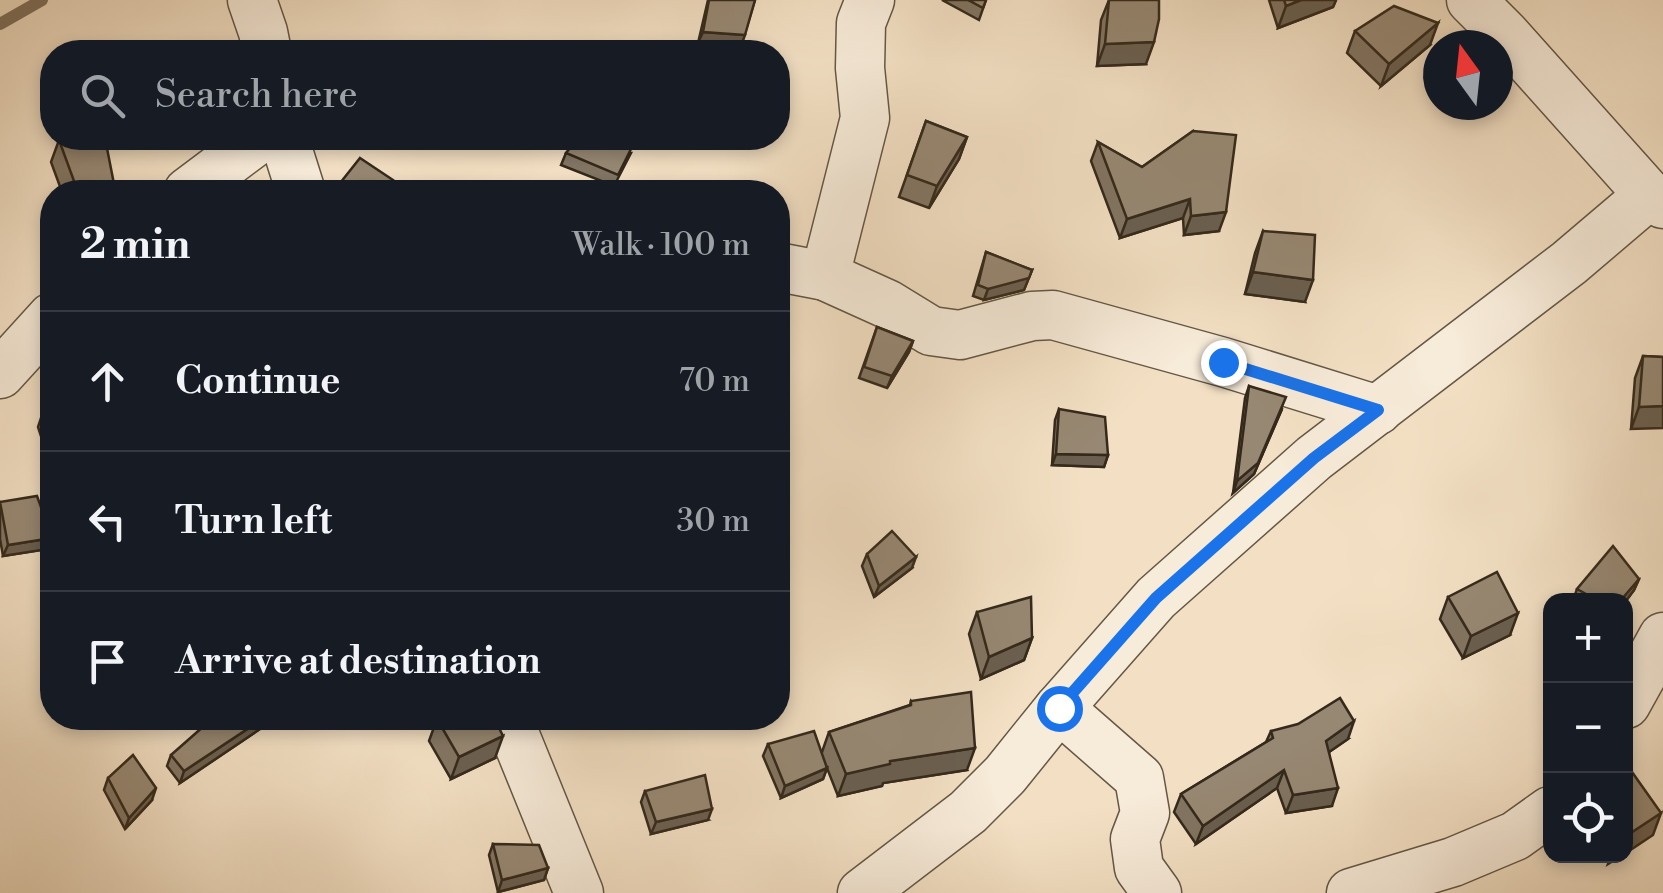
<!DOCTYPE html>
<html lang="en">
<head>
<meta charset="utf-8">
<style>
  :root { --surface:#171b24; --page:#242831; --text:#f1f3f6; --muted:#9ea1a6; --line:#363941 }
  body { margin:0; font-family:"Libre Bodoni",serif; background:var(--page); color:var(--text) }
  .controls { position:absolute; right:30px; bottom:30px; display:grid; overflow:hidden; border-radius:20px; box-shadow:0 5px 15px #0003 }
  .controls button { width:90px; height:90px; display:grid; place-items:center; padding:0; border:0; border-bottom:2px solid var(--line); background:var(--surface); color:var(--text); font:50px sans-serif }
  .compass { position:absolute; left:1423px; top:30px; width:90px; height:90px; border-radius:50%; background:var(--surface); box-shadow:0 5px 15px #0003; rotate:345deg }
  .stop { position:absolute; width:30px; height:30px; margin:-22px; border:8px solid #1a73e8; border-radius:50%; background:#fff }
  .stop.end { background:#1a73e8; border-color:#fff; box-shadow:0 2px 10px #0008 }
  .list { margin:0; padding:0; list-style:none }
  h2 { display:flex; justify-content:space-between; align-items:center; height:130px; margin:0; padding:0 40px; font-size:42px }
  h2 small { font-size:32px; font-weight:400; color:var(--muted) }
  .list li { display:grid; grid-template-columns:65px 1fr auto; gap:30px; align-items:center; box-sizing:border-box; height:140px; padding:0 40px; border-top:2px solid var(--line) }
  .list b { display:block; font-size:38px; white-space:nowrap }
  .list em { font-size:32px; font-style:normal; color:var(--muted) }
  .icon { flex:none; width:55px; height:55px; fill:none; stroke:currentColor; stroke-width:2; stroke-linecap:round; stroke-linejoin:round }
  .map { position:relative; flex:none; width:1663px; height:893px; overflow:hidden }
  .search { position:absolute; background:var(--surface); box-shadow:0 5px 15px #0003; left:40px; top:40px; width:750px; height:110px; display:flex; align-items:center; gap:25px; box-sizing:border-box; padding:0 35px; border-radius:40px; color:var(--muted); font-size:38px }
  .panel { position:absolute; background:var(--surface); box-shadow:0 5px 15px #0003; left:40px; top:180px; width:750px; height:550px; border-radius:40px }
  .map>svg:first-child { display:block }
  .lines { fill:none; stroke-linecap:round; stroke-linejoin:round }
  .stream { stroke:#80725e; stroke-width:12 }
  .street-casing { stroke:#645745; stroke-width:51 }
  .street { stroke:#f7ebd9; stroke-width:48 }
  .wall { fill:#827563; stroke:#34291b; stroke-width:2.5 }
  .shaded-wall { fill:#6a5f50; stroke:#34291b; stroke-width:2.5 }
  .building { fill:#978873; stroke:#34291b; stroke-width:2.5 }
  .route { stroke:#1a73e8; stroke-width:12 }
</style>
</head>
<body>
<div class="map">
<svg width="1663" height="893" viewBox="0 0 1663 893">
  <rect width="100%" height="100%" fill="#f3e0c4"/>
  <filter id="stains"><feTurbulence type="fractalNoise" baseFrequency=".002" numOctaves="4"/><feColorMatrix values="0 0 0 0 .2 0 0 0 0 .09 0 0 0 0 .02 0 0 0 .5 -.17"/></filter>
  <radialGradient id="worn" r=".72"><stop offset=".6" stop-color="#630" stop-opacity="0"/><stop offset="1" stop-color="#630" stop-opacity=".3"/></radialGradient>
  <g class="lines">
    <polyline class="stream" points="0,24 42,0"/>
    <defs>
      <g id="street">
        <polyline points="252,0 263,32 267,52"/>
        <polyline points="1471,0 1505,34 1649,195 1663,204"/>
        <polyline points="284,138 301,192"/>
        <polyline points="188,192 260,138"/>
        <polyline points="778,267 825,276 887,304 931,331 960,335 1032,316 1053,315 1223,362 1378,410"/>
        <polyline points="825,276 865,118 860,68 861,23 870,0"/>
        <polyline points="0,374 52,317"/>
        <polyline points="1626,704 1663,637"/>
        <polyline points="1059,708 1139,778 1145,813 1135,839 1139,868 1157,893"/>
        <polyline points="508,718 579,893"/>
        <polyline points="862,893 968,812 1005,775 1059,708 1156,598 1314,458 1569,263 1649,195"/>
        <polyline points="1351,893 1453,862 1515,836 1550,811"/>
      </g>
    </defs>
    <use href="#street" class="street-casing"/>
    <use href="#street" class="street"/>
  </g>
  <g class="wall">
    <polygon points="708,0 755,0 741,46 698,43"/>
    <polygon points="942,0 986,0 979,20"/>
    <polygon points="1109,0 1146,64 1097,66 1101,20"/>
    <polygon points="1269,0 1336,0 1333,7 1278,28"/>
    <polygon points="1355,31 1430,45 1381,86 1347,53"/>
    <polygon points="926,121 967,137 959,159 929,208 899,197"/>
    <polygon points="1193,131 1219,231 1184,235 1183,218 1120,238 1091,161 1098,142 1142,167"/>
    <polygon points="59,140 114,184 111,192 62,192 51,162"/>
    <polygon points="566,153 631,153 614,186 561,165"/>
    <polygon points="1263,231 1305,302 1245,294 1255,253"/>
    <polygon points="986,252 1032,270 1024,290 984,300 973,296"/>
    <polygon points="877,327 913,341 909,352 887,388 859,378"/>
    <polygon points="1643,356 1663,357 1631,429 1635,378"/>
    <polygon points="1249,386 1282,409 1254,474 1233,493 1245,398"/>
    <polygon points="1059,409 1108,455 1104,467 1052,465 1055,420"/>
    <polygon points="52,411 52,460 49,461 38,427 42,415"/>
    <polygon points="0,502 48,549 3,556 0,539"/>
    <polygon points="867,554 912,568 874,597 862,566"/>
    <polygon points="1639,579 1634,590 1626,600 1573,600 1577,589"/>
    <polygon points="1448,597 1510,635 1463,658 1440,619"/>
    <polygon points="977,612 1032,638 1024,660 981,679 969,634"/>
    <polygon points="911,701 967,770 883,783 882,786 838,796 827,768 823,779 781,798 763,756 768,744 822,752 829,732 910,705"/>
    <polygon points="264,718 266,718 263,727 180,783 167,766 171,755"/>
    <polygon points="437,719 495,758 451,779 429,741"/>
    <polygon points="1271,731 1348,739 1329,752 1332,806 1286,813 1277,788 1196,844 1174,812 1181,794 1266,742"/>
    <polygon points="108,778 152,800 125,829 104,790"/>
    <polygon points="645,791 708,820 651,834 641,802"/>
    <polygon points="493,844 548,868 544,880 498,892 489,855"/>
  </g>
  <g class="shaded-wall">
    <polygon points="1301,0 1336,0 1333,7 1278,28 1286,6"/>
    <polygon points="1438,23 1430,45 1381,86 1389,64"/>
    <polygon points="703,32 745,35 741,46 698,43"/>
    <polygon points="1154,42 1146,64 1097,66 1105,44"/>
    <polygon points="967,137 959,159 929,208 937,186"/>
    <polygon points="114,184 111,192 91,192"/>
    <polygon points="1190,199 1183,218 1120,238 1127,219"/>
    <polygon points="1226,212 1219,231 1184,235 1191,216"/>
    <polygon points="1032,270 1024,290 984,300 988,289"/>
    <polygon points="1253,272 1313,280 1305,302 1245,294"/>
    <polygon points="913,341 909,352 887,388 892,376"/>
    <polygon points="1663,406 1663,428 1631,429 1639,407"/>
    <polygon points="1282,409 1254,474 1233,493 1237,481"/>
    <polygon points="1056,454 1108,455 1104,467 1052,465"/>
    <polygon points="52,538 48,549 3,556 8,545"/>
    <polygon points="916,557 912,568 874,597 879,586"/>
    <polygon points="1639,579 1634,590 1626,601 1621,600"/>
    <polygon points="1518,613 1510,635 1463,658 1471,636"/>
    <polygon points="1032,638 1024,660 981,679 989,657"/>
    <polygon points="264,718 266,718 263,727 180,783 184,771"/>
    <polygon points="1354,721 1348,739 1319,759 1326,741"/>
    <polygon points="503,736 495,758 451,779 459,757"/>
    <polygon points="975,748 967,770 883,783 882,786 838,796 846,774 890,761"/>
    <polygon points="827,768 823,779 781,798 785,786"/>
    <polygon points="1284,770 1277,788 1196,844 1203,826"/>
    <polygon points="156,788 152,800 125,829 129,818"/>
    <polygon points="1338,788 1332,806 1286,813 1293,795"/>
    <polygon points="712,809 708,820 651,834 656,822"/>
    <polygon points="1661,813 1653,835 1626,853 1626,836"/>
    <polygon points="1611,856 1621,856 1608,864"/>
    <polygon points="548,868 544,880 498,892 502,880"/>
  </g>
  <g class="building">
    <polygon points="709,0 755,0 745,35 703,32"/>
    <polygon points="968,0 986,0 983,8"/>
    <polygon points="1109,0 1159,0 1159,19 1154,42 1105,44"/>
    <polygon points="1284,0 1301,0 1286,6"/>
    <polygon points="1394,6 1438,23 1389,64 1355,31"/>
    <polygon points="926,121 967,137 937,186 907,175"/>
    <polygon points="1193,131 1236,135 1226,212 1191,216 1190,199 1127,219 1098,142 1142,167"/>
    <polygon points="77,138 105,138 114,184 91,192 78,192 59,140"/>
    <polygon points="578,138 627,138 635,141 618,175 566,153"/>
    <polygon points="360,158 393,180 384,192 333,192"/>
    <polygon points="1263,231 1315,235 1313,280 1253,272"/>
    <polygon points="986,252 1032,270 1029,278 988,289 978,285"/>
    <polygon points="877,327 913,341 892,376 864,367"/>
    <polygon points="1643,356 1663,357 1663,406 1639,407"/>
    <polygon points="1249,386 1286,397 1258,463 1237,481"/>
    <polygon points="1059,409 1105,417 1108,455 1056,454"/>
    <polygon points="52,411 52,449 42,415"/>
    <polygon points="37,496 52,538 8,545 0,502"/>
    <polygon points="892,531 916,557 879,586 867,554"/>
    <polygon points="1613,546 1639,579 1621,600 1597,600 1577,589"/>
    <polygon points="1497,572 1518,613 1471,636 1448,597"/>
    <polygon points="1031,597 1032,638 989,657 977,612"/>
    <polygon points="971,692 975,748 890,761 890,764 846,774 829,732 911,705 911,701"/>
    <polygon points="1340,698 1354,721 1326,741 1338,788 1293,795 1284,770 1203,826 1181,794 1273,738 1271,731 1298,724"/>
    <polygon points="213,718 264,718 184,771 171,755"/>
    <polygon points="440,718 494,718 503,736 459,757 437,719"/>
    <polygon points="814,731 827,768 785,786 768,744"/>
    <polygon points="133,755 156,788 129,818 108,778"/>
    <polygon points="1632,772 1661,813 1626,836 1626,776"/>
    <polygon points="705,775 712,809 656,822 645,791"/>
    <polygon points="493,844 539,845 548,868 502,880"/>
  </g>
  <g class="lines">
    <polyline class="route" points="1059,708 1156,598 1314,458 1378,410 1223,362"/>
  </g>
  <rect width="100%" height="100%" filter="url(#stains)"/>
  <rect width="100%" height="100%" fill="url(#worn)"/>
</svg>
<div class="controls">
<button>+</button>
<button>−</button>
<button><svg class="icon" aria-label="locate" viewBox="0 0 24 24"><circle cx="12" cy="12" r="6"/><path d="M12 2v4M12 18v4M2 12h4M18 12h4"/></svg></button>
</div>
<svg class="compass" viewBox="-18 -18 36 36"><path d="M0-13l5 13h-10z" fill="#e53935"/><path d="M0 13l5-13h-10z" fill="#9ea1a6"/></svg>
<div class="stop" style="left:1059px;top:708px"></div>
<div class="stop end" style="left:1223px;top:362px"></div>
<div class="search"><svg class="icon" aria-label="search" viewBox="0 0 24 24"><circle cx="10" cy="10" r="6"/><path d="M15 15l6 6"/></svg>Search here</div>
<section class="panel">
<h2>2 min<small>Walk · 100 m</small></h2>
<ul class="list">
<li><svg class="icon" aria-label="ahead" viewBox="0 0 24 24"><path d="M12 20V5M6 11l6-6 6 6"/></svg><div><b>Continue</b></div><em>70 m</em></li>
<li><svg class="icon" aria-label="left" viewBox="0 0 24 24"><path d="M17 20v-9H6M10 6l-5 5 5 5"/></svg><div><b>Turn left</b></div><em>30 m</em></li>
<li><svg class="icon" aria-label="arrive" viewBox="0 0 24 24"><path d="M6 21V4h12l-3 4 3 4H6"/></svg><div><b>Arrive at destination</b></div></li>
</ul>
</section>
</div>
</body>
</html>
